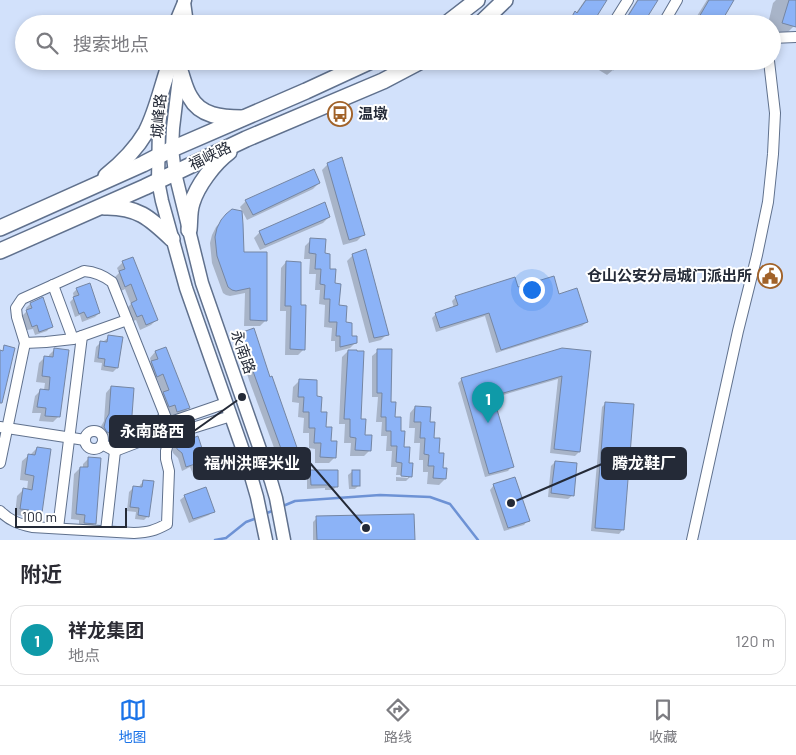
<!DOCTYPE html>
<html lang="zh">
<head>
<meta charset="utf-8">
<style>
  :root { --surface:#fff; --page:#f2f2f3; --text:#2b2b33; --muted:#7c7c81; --line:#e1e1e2; --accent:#1a73e8 }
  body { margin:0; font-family:Barlow,"Noto Sans SC",sans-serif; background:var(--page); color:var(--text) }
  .scale { position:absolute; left:15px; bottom:12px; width:112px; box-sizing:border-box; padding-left:5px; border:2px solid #242a37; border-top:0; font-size:14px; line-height:18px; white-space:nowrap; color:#242a37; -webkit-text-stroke:4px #fff; paint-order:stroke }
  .you { position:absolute; left:531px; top:289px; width:18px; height:18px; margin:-12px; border:4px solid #fff; border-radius:50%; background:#1a73e8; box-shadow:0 0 0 8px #1a73e833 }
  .badge { display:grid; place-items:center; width:32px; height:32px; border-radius:50%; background:var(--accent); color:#fff; font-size:16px; font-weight:700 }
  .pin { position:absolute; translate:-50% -41px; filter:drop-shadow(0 1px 2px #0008) }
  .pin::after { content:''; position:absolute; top:26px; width:18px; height:15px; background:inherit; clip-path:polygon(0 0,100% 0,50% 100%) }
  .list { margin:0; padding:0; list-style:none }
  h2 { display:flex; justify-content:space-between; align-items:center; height:65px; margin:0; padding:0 20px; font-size:21px }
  h2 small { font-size:16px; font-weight:400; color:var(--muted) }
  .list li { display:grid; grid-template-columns:32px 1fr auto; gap:15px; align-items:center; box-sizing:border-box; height:70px; margin:0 10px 10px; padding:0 10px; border:1px solid var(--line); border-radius:15px }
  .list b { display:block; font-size:19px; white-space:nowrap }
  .list p { margin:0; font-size:16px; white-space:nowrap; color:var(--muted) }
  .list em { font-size:16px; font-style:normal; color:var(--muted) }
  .icon { flex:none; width:28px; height:28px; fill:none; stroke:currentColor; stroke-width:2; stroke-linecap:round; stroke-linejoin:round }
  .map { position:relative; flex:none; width:796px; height:540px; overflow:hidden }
  .search { position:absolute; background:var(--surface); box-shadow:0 2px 8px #0003; left:15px; right:15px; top:15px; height:55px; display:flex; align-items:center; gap:12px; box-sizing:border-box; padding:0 18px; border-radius:28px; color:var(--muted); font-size:19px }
  .sheet { height:145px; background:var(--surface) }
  nav { display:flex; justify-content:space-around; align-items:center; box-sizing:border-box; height:70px; border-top:1px solid var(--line); background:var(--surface); font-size:14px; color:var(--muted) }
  nav a { display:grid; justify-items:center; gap:2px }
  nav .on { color:var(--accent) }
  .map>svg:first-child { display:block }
  .shadow { fill:#0003 }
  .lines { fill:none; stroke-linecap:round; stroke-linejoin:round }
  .stream { stroke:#6d92d5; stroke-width:2.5 }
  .building { fill:#8cb3f7; stroke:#7586a3 }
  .minor-casing { stroke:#60718d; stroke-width:12 }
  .major-casing { stroke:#60718d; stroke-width:15 }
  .highway-casing { stroke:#60718d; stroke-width:18 }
  .minor { stroke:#fff; stroke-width:10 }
  .major { stroke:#fff; stroke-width:12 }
  .highway { stroke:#fff; stroke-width:15 }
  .labels { text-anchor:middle; stroke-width:4; stroke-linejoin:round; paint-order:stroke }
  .poi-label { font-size:15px; font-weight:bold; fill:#242a37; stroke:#fff; text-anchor:start }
  .street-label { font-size:15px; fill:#242a37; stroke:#fff }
  .leader { fill:none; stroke:#242a37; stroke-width:2 }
  .callout-dot { fill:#242a37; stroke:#fff; stroke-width:2 }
  .callout { fill:#242a37; stroke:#242a37; stroke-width:2 }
  .callout-label { font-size:16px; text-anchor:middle; font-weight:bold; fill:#fff }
</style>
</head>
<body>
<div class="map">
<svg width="796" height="540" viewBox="0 0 796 540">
  <rect width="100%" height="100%" fill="#d2e1fb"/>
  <g class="shadow">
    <polygon points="585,0 606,0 590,24 567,24 570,19 576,13"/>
    <polygon points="637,0 657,0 642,24 622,24"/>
    <polygon points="707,0 732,0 718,24 692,24"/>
    <polygon points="776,0 796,0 796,23 794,26 773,47 772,24 768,24 773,3"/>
    <polygon points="598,61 618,61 613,70 607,75 594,67"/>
    <polygon points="328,164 363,235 357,241 343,245 322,170"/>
    <polygon points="319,183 313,189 247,220 240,207 246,201"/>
    <polygon points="227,215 242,253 266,320 260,326 244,326 245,293 230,296 226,295 223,293 212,263 210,243 212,235 216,227"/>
    <polygon points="329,217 323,223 260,250 254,238 260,232"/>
    <polygon points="311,240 324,254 334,284 338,306 351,337 356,342 350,348 335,352 335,341 331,341 332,328 324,327 325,305 319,304 320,290 315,290 316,274 309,274 310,259 304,259 305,246"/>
    <polygon points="353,255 387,334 381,340 369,343 347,261"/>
    <polygon points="123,262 157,319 151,325 140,330 136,320 131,322 126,309 131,304 125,289 119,292 114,278 119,273 117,268"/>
    <polygon points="286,262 299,306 304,349 298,355 285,355 286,311 280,311 281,268"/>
    <polygon points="77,289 99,313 95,317 82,322 80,315 75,317 70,302 74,298 73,293"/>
    <polygon points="517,289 558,295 587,322 582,326 496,353 485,316 436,332 432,318 436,314 454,308 452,301 456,297"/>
    <polygon points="42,299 51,326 47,331 35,335 33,329 27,330 22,316 27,311 26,308 30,304"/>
    <polygon points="241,334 300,462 295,467 283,472 249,380 236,339"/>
    <polygon points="109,337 117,368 113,372 101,370 102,363 94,362 96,347 100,343 104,343 104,341"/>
    <polygon points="55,349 59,416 53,422 39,421 41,413 32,413 35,396 41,390 44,390 45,383 36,382 39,363 45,357 49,358 49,355"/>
    <polygon points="562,349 579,452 575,456 550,453 558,379 493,398 512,466 508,471 485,477 458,383 462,379"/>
    <polygon points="348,351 360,420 370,450 364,456 350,456 351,443 344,443 345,424 339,424 342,357"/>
    <polygon points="378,351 394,418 399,432 411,476 406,481 396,481 396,477 408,478 408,475 396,475 397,467 391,467 392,451 386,451 387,436 381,436 382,422 376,422 378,397 372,397 372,356"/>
    <polygon points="155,352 188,408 183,414 172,417 169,410 163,412 158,399 163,394 157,379 151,382 146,368 151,363 150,358"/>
    <polygon points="299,381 315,398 335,457 329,463 315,463 315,449 309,448 309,433 303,433 304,418 298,417 299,403 292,402 293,387"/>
    <polygon points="111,387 130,428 125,434 117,433 109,439 105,439 102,437 99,433 99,430 104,421 106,393"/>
    <polygon points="606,403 623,529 619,534 591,531 602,407"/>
    <polygon points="415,407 428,423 445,479 439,485 427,484 428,472 423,472 423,460 419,460 420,443 414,443 415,428 409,428 410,413"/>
    <polygon points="179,441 207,466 203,471 193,474 190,467 182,471 178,458 173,453 172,450 175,445"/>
    <polygon points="37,448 39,520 34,525 22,524 23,516 15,515 17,496 23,490 27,490 28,481 20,480 22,461 28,456 31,456 31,454"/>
    <polygon points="89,458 95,523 89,529 79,529 79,520 71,519 74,474 80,468 83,468 83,464"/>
    <polygon points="555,462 573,495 568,499 548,497 551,466"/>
    <polygon points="353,471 359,485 355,489 349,489 348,475"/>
    <polygon points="311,472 337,486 333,490 325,490 325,488 307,489 307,476"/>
    <polygon points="144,481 148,516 144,520 135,519 136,512 127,511 129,492 134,487 139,488 140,485"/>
    <polygon points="494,485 528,520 524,525 504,531 490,490"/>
    <polygon points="185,496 213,511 209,515 189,523 180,500"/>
    <polygon points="317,518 414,540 313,540 313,522"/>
  </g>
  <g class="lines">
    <g class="stream">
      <polyline points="283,506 295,501 380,495 430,497 450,504 478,540"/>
      <polyline points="264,514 275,510"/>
      <polyline points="215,540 226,538 246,522 257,518"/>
    </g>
  </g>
  <g class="building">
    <polygon points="586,0 607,0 592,24 576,24 570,20 575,11 577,13"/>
    <polygon points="638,0 658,0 643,24 623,24"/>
    <polygon points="709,0 734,0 720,24 695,24"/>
    <polygon points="789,0 796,0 796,27 782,23"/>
    <polygon points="600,61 620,61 614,70"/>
    <polygon points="342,157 365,235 349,240 327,163"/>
    <polygon points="314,169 320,183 253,215 245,200"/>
    <polygon points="325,202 330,217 265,245 259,231"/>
    <polygon points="232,209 242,211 243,224 244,252 267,252 267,321 250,320 250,288 236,291 232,290 228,287 217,256 215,237 217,228 221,220 226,214"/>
    <polygon points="310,238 326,239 325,253 330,254 330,269 336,269 335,283 341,284 339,305 347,306 346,322 352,323 352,336 357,336 357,343 340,347 340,336 336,336 337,322 329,322 330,299 324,299 325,285 320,284 321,269 315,269 316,254 309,253"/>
    <polygon points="366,249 389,335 374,338 352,254"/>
    <polygon points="133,257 158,320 146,325 142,315 137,317 131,303 137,300 131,284 125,287 119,271 125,269 122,261"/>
    <polygon points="286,261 301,262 301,305 306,305 305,350 290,349 291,306 285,306"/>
    <polygon points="554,276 559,294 577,288 588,322 501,350 489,313 440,328 435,313 458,305 455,296 515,277 518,287"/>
    <polygon points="90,283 100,313 87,318 84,312 79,314 73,297 79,295 76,288"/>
    <polygon points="43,297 53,327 39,332 37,325 32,327 26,310 32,308 30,303"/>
    <polygon points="254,328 270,377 272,376 302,462 288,468 254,374 240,333"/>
    <polygon points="108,335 123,337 118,368 104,366 105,359 98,358 100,341 107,342"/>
    <polygon points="4,345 15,348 2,403 0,403 0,350 3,351"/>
    <polygon points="166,347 190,408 177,412 175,405 169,407 163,392 169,390 163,374 157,377 151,361 158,359 155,351"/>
    <polygon points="54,348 69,350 60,417 45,416 46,408 37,407 40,389 49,390 50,377 42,376 44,356 53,357"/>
    <polygon points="562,348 591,351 580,452 554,449 562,376 493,396 514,467 489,474 461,378"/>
    <polygon points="377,349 392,349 391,402 396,402 395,417 401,417 401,431 405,431 404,447 410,447 409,463 413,463 412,477 401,476 402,463 396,462 397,446 391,446 391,431 386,431 386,417 381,417 382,393 377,393"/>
    <polygon points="348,350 357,350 357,351 364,351 361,419 366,419 365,435 372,435 371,451 355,450 356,438 350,437 350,419 344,419"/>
    <polygon points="299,379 317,380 317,396 322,397 321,412 327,412 326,427 332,427 331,441 337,441 336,458 320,457 321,443 314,443 315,428 309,428 309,412 303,412 304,397 298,397"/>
    <polygon points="111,386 134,388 131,429 124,428 119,432 114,434 107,432 104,427 106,419 109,414"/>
    <polygon points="605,402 634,404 624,530 595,528"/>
    <polygon points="415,406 431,407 430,422 435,422 434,438 440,438 439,453 444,453 443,468 447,468 446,479 433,478 434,466 428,466 429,455 424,454 425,438 420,438 421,422 414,422"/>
    <polygon points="198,436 208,467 198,471 195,464 186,467 182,453 177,449 176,445 179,439 185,438 190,439"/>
    <polygon points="37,447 51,449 41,520 27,518 29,510 20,509 23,488 32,490 34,476 25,474 28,454 35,455"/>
    <polygon points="88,457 101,458 96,524 84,523 85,515 76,514 80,467 88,467"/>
    <polygon points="555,461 577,463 574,496 551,493"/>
    <polygon points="310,470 338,470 338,487 329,487 329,485 311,485"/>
    <rect x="352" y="470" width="8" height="16"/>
    <polygon points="515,477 530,521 508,528 493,484"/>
    <polygon points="143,480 154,481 149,517 138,515 139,508 130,507 133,486 142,487"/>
    <polygon points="206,487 215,512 193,519 184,495"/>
    <polygon points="414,514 415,540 317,540 316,516"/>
  </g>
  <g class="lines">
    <defs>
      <g id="minor">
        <polyline points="613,24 628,0"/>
        <polyline points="663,24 677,0"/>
        <polyline points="772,38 796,37"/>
        <polyline points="53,285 73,339 82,336 58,528"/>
        <polyline points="82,336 127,320"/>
        <polyline points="25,343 46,342 73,339"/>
        <path d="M165 417C150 425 149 440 167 444"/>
        <polyline points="168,423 226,403"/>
        <polyline points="0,427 85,440"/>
        <circle cx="94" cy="440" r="9"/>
        <polyline points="170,435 231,416"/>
        <polyline points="102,444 115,451 154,436"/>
        <path d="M0 463 25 343 17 317 16 308 22 299 84 271C95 272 103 275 112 282L168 423 170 435 166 451V459L169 471 167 524C154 531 149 532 134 533L32 527C19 524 10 521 0 511"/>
        <polyline points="106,531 115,451"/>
        <polyline points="692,540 738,331 757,255 768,202 773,154 775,113 769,61"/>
      </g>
      <g id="major">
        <polyline points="184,2 187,24"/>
        <polyline points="175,24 185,0"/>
        <polyline points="181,61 173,128 172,149 175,173 202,283 271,481 276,498 284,540"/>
        <polyline points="162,102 159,126 158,181 162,201 186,288 246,459 257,497 266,540"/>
      </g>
      <g id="highway">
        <polyline points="446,24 477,0"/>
        <polyline points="480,24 505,0"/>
        <path d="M180 71C183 79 185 89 190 97 200 116 222 118 242 118"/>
        <path d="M106 176C121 164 136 149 146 132 156 113 161 90 168 69"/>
        <path d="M104 207C137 206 150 218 172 239"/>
        <polyline points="0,228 143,164 172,149 306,91 371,61"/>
        <path d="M189 230C190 221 189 211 192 203 197 186 214 163 229 152"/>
        <polyline points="0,251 145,187 246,139 383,81 421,61"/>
      </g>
    </defs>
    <use href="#minor" class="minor-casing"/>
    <use href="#major" class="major-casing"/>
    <use href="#highway" class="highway-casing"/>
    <use href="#minor" class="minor"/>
    <use href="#major" class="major"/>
    <use href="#highway" class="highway"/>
  </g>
  <defs>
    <symbol id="bus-ring" viewBox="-11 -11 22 22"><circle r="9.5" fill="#fff" stroke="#a16229" stroke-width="1.5"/><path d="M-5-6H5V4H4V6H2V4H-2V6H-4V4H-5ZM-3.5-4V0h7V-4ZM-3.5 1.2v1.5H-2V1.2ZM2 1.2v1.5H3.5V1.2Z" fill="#a16229"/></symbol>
    <symbol id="civic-ring" viewBox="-11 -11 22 22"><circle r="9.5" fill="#fff" stroke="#a16229" stroke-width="1.5"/><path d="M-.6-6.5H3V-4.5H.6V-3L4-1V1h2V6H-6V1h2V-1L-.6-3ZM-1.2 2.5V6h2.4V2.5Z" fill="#a16229"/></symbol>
  </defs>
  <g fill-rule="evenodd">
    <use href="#bus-ring" x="326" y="100" width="28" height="28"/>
    <use href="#civic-ring" x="756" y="262" width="28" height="28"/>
  </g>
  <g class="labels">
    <g class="poi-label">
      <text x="358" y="119">温墩</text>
      <text x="752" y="281" text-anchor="end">仓山公安分局城门派出所</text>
    </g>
    <g class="street-label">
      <text transform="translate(159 116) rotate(-85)" y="5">城峰路</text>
      <text transform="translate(210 156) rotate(-26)" y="5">福峡路</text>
      <text transform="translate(243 352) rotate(71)" y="5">永南路</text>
    </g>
  </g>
  <path class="leader" d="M242 397L194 431M366 528L310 463M511 503L602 464"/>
  <g class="callout-dot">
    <circle cx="242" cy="397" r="5"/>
    <circle cx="366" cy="528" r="5"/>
    <circle cx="511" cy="503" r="5"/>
  </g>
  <g class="callout">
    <rect x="110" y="416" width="84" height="31" rx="5"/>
    <rect x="194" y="448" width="116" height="31" rx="5"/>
    <rect x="602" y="448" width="84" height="31" rx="5"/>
  </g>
  <g class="callout-label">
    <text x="152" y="437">永南路西</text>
    <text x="252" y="469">福州洪晖米业</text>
    <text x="644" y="469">腾龙鞋厂</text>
  </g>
</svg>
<div class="scale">100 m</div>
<div class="you"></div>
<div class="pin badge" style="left:488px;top:423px;background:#0f9aa8">1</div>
<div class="search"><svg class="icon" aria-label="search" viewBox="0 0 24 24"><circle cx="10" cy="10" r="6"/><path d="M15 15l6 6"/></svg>搜索地点</div>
</div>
<section class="sheet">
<h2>附近<small></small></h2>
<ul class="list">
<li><span class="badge" style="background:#0f9aa8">1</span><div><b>祥龙集团</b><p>地点</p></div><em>120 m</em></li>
</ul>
</section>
<nav>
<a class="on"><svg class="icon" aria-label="map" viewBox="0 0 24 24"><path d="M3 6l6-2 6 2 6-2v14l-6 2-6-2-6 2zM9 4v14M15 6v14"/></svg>地图</a>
<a><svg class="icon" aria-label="directions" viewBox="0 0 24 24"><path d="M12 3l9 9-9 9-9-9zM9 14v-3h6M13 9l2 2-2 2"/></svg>路线</a>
<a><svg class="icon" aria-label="saved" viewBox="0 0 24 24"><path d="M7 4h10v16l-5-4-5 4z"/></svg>收藏</a>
</nav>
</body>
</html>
